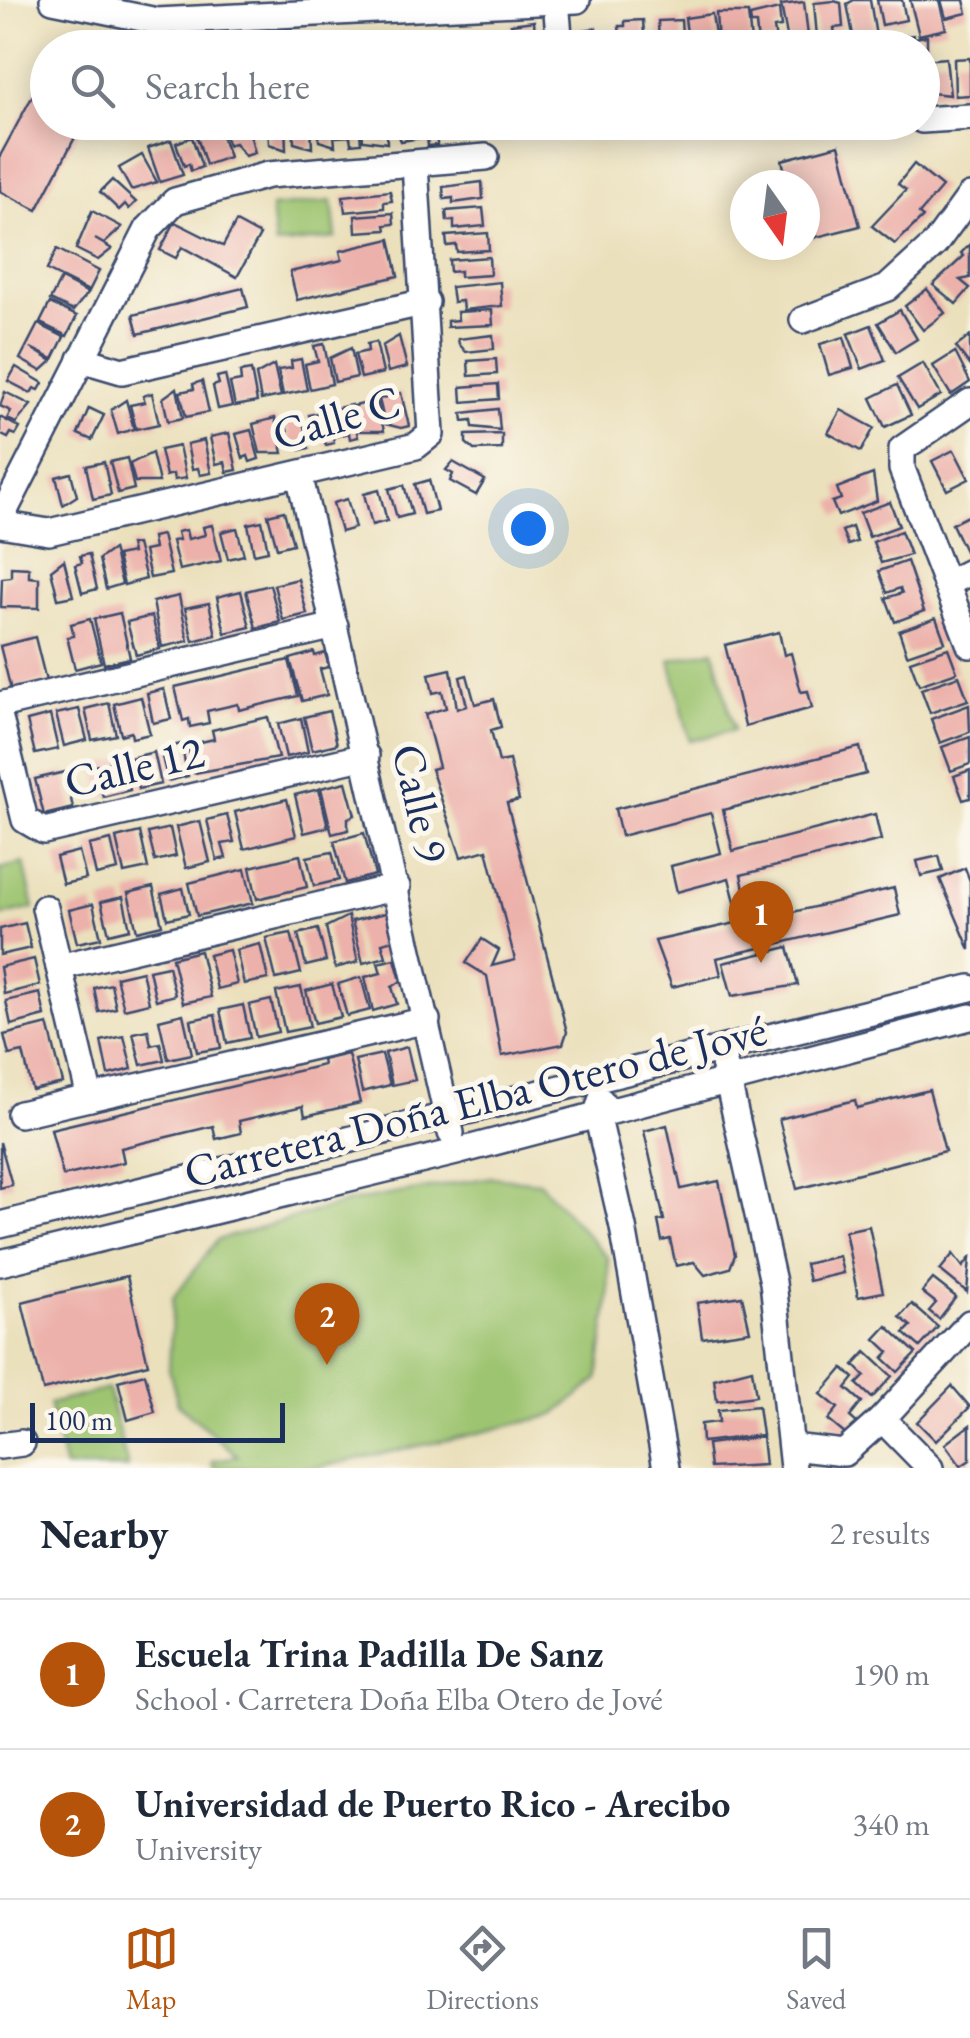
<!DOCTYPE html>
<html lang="en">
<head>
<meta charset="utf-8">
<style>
  :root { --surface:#fff; --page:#f6f6f7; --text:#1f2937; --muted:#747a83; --line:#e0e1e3; --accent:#b45309 }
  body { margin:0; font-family:"EB Garamond",serif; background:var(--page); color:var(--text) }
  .compass { position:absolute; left:730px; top:170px; width:90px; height:90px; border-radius:50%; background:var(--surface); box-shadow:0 5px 25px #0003; rotate:166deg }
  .scale { position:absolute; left:30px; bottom:25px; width:255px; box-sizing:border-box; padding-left:10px; border:5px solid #1b2f5e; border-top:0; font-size:28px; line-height:35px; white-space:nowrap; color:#1b2f5e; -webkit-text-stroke:8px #fbf7ec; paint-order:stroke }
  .you { position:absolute; left:528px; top:528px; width:35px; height:35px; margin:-25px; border:8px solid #fff; border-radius:50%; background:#1a73e8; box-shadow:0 0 0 15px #1a73e833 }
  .badge { display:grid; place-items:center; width:65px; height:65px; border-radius:50%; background:var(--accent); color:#fff; font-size:32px; font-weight:700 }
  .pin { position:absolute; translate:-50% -82px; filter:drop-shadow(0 2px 5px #0008) }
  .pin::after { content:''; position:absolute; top:52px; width:35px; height:30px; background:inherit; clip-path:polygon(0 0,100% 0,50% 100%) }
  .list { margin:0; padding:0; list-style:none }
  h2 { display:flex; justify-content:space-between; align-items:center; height:130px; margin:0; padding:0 40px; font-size:42px }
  h2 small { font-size:32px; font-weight:400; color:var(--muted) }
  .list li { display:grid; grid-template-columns:65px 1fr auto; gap:30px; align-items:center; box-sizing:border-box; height:150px; padding:0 40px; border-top:2px solid var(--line) }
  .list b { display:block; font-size:38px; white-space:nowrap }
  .list p { margin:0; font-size:32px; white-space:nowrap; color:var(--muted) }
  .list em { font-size:32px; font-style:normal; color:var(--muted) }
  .icon { flex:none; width:55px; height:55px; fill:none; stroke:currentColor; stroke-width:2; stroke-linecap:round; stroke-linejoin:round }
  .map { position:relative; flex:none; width:970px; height:1468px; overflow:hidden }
  .search { position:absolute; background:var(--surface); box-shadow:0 5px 25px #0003; left:30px; right:30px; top:30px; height:110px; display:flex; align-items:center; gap:25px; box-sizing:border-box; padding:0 35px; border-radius:55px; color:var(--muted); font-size:38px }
  .sheet { height:430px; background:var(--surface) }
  nav { display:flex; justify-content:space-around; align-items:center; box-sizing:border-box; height:140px; border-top:2px solid var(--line); background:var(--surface); font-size:28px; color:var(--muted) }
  nav a { display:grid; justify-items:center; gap:5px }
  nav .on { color:var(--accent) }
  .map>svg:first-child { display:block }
  .green { fill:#9dc46f; stroke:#5c7a66; stroke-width:2.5 }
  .building { fill:#ecb1aa }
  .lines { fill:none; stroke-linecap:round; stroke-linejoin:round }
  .minor-casing { stroke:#3a4a6c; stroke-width:30 }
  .minor { stroke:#fff; stroke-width:25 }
  .labels { text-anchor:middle; stroke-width:10; stroke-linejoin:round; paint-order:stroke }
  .street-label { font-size:45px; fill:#1b2f5e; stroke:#fbf7ec }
</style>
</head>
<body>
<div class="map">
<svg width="970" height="1468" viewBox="0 0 970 1468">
  <rect width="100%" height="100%" fill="#fbf7ec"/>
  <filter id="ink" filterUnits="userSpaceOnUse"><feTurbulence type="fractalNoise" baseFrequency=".01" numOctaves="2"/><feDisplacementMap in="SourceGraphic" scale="20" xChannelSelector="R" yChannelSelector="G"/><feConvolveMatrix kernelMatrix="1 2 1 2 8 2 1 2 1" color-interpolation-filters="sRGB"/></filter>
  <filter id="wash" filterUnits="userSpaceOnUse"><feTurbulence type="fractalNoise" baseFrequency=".0048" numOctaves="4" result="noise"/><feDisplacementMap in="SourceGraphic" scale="40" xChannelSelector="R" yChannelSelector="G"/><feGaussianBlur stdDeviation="2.25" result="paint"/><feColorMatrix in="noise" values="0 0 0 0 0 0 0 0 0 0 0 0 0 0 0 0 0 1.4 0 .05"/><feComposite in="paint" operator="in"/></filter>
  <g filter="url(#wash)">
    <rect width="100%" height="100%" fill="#ebe0bc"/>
    <g class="green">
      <polygon points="332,201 336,238 275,245 271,207"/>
      <polygon points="714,650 734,730 690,741 670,660"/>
      <polygon points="24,863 34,908 0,916 0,869"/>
      <polygon points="492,1177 539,1182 608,1258 609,1298 598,1379 555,1415 461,1437 315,1468 214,1468 212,1461 238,1456 178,1404 169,1369 173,1298 217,1240 349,1202"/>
      <polygon points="108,1389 128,1468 65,1468 49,1404"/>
    </g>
    <g id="blocks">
      <g class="building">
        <polygon points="854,0 870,0 876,36 854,40 847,4"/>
        <polygon points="877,0 902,0 906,20 882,25"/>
        <polygon points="910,0 939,0 946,29 919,35"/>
        <polygon points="941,0 964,0 967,13 946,18"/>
        <polygon points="834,1 841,3 843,27 834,28 835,35 817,37 814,3"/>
        <polygon points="804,2 809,44 789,46 781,5"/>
        <polygon points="779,9 781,27 774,28 776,41 758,43 756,24 751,24 750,16"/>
        <polygon points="716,13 748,13 751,41 718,42"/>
        <polygon points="712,14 717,48 689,48 685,18"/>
        <polygon points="643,20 645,48 621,48 619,26 625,26 625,21"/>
        <polygon points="681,20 683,48 659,48 658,21"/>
        <polygon points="534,21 536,48 507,48 505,33 512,33 511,24"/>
        <polygon points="596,28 601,48 586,48 583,30"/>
        <polygon points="489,34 497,48 472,48 471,36"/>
        <polygon points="913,35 914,38 927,36 927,48 907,47 905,36"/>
        <polygon points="469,37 470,48 448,48 447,40"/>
        <polygon points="432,38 433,48 404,48 403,40"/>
        <polygon points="946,58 950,95 922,92 924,60"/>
        <polygon points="970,58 970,95 955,96 954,59"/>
        <polygon points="48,67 48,122 83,122 37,210 0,191 0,156"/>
        <polygon points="247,122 255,153 245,156 235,143 228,145 224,132 230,130 229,126"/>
        <polygon points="268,122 285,122 286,150 269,144"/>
        <polygon points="293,122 311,122 312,148 294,143"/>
        <polygon points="317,122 333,122 335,146 319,141"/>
        <polygon points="336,122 359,122 361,143 351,144 350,136 337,137"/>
        <polygon points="361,122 386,122 387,143 363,140"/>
        <polygon points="387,122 436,122 437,145 428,146 427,137 401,141 396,129 388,129"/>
        <polygon points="459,122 485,122 485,125 468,127 468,135 461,136"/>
        <polygon points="218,124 229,157 206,165 195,131"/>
        <polygon points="192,137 202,167 191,171 189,164 184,166 176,143"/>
        <polygon points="171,140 183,175 160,182 148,148"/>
        <polygon points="839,145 860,226 805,240 805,185 788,185 782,160"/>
        <polygon points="142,155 157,182 131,190 119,168"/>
        <polygon points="914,164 942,187 919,214 923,217 895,244 872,226 906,190 898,184"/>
        <polygon points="112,180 136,202 129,209 125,204 119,210 100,192"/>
        <polygon points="482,182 483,199 453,203 453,198 444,199 443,187"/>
        <polygon points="390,191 392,201 384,202 384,208 345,212 343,196"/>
        <polygon points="483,208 485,226 454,229 454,221 447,221 446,211"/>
        <polygon points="92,211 122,227 104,244 95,239 112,249 98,260 76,249"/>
        <polygon points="393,213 394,224 385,225 386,230 356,232 355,216"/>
        <polygon points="175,222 223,246 236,222 260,235 237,277 182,247 176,258 160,250"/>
        <polygon points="488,233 489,250 457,252 456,245 447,246 446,236"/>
        <polygon points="390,239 398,276 297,300 290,272 342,260 340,251"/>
        <polygon points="970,244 970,278 960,280 970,288 956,304 933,285 964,256 961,253"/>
        <polygon points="57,249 99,271 89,291 47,270"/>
        <polygon points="489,257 490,275 460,277 460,271 450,272 449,260"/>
        <polygon points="61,279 88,293 73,311 50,300"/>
        <polygon points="500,282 502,306 463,310 462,301 453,302 451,287"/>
        <polygon points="243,288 248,307 138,334 133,315"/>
        <polygon points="927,289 945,313 923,330 905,306"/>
        <polygon points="50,303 77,316 67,336 40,323"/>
        <polygon points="492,310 493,325 447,327 447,321 458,320 457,312"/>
        <polygon points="900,310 917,339 896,352 878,323"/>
        <polygon points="38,324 64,337 53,359 31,348 52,361 41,371 20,359"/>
        <polygon points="871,325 885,360 862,369 848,334"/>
        <polygon points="493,335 494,349 466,352 459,344 458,339"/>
        <polygon points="399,336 407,367 388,372 382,346"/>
        <polygon points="970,336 970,365 956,347"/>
        <polygon points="844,337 853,368 829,375 820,344"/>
        <polygon points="376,342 383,373 361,378 355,354 368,351 367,344"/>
        <polygon points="324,344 332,384 310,389 305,364 318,361 314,346"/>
        <polygon points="351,348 357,377 335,382 330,358"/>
        <polygon points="955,352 970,382 951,395 933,366"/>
        <polygon points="301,359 307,390 283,395 278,370 292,368 291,361"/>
        <polygon points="496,359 497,374 469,376 468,361"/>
        <polygon points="923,363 941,395 917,409 898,378"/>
        <polygon points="274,365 281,396 261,400 256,375"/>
        <polygon points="16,367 43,383 39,390 34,388 31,393 8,381"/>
        <polygon points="251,370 257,402 235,406 230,383 241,381 240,372"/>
        <polygon points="225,375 232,406 218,409 213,386 219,384 217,377"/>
        <polygon points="202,381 209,412 186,417 180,392 194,389 193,384"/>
        <polygon points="498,384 499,399 462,402 461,387"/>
        <polygon points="897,385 911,415 885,427 871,398"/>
        <polygon points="177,388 183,418 168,421 163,398"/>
        <polygon points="5,392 31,405 16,423 7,419 11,411 0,406"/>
        <polygon points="152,393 159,424 136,429 130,405 145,402 143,396"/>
        <polygon points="401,393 409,426 401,428 385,424 379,399"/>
        <polygon points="126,400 134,429 118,434 111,410"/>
        <polygon points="377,401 384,431 360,431 354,406"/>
        <polygon points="351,405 358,437 350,439 349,433 333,437 334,443 326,445 324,439 316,441 309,415 326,411 330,427 328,410"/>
        <polygon points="89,408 104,415 92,440 78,434"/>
        <polygon points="498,409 500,430 473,427 472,420 463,421 462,413"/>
        <polygon points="841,410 874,428 861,451 828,433"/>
        <polygon points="0,417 20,428 16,435 11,433 8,438 0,434"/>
        <polygon points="302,417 309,448 300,450 299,445 291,446 285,421"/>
        <polygon points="275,418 283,453 260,453 253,424"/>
        <polygon points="251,430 259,459 250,462 248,456 243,458 236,434"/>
        <polygon points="229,433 237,470 227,472 225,462 216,464 210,437"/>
        <polygon points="502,434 502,449 474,450 466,443 466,435"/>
        <polygon points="204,440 211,473 200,475 198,468 192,469 187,444"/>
        <polygon points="179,446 186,478 174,480 173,474 166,476 160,450"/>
        <polygon points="954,450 969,479 947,490 932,461"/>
        <polygon points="152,453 159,482 135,482 130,464"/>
        <polygon points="127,458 134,489 118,493 110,462"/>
        <polygon points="104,462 111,495 93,499 86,466"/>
        <polygon points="453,462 485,480 476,495 450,481 453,474 446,470"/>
        <polygon points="71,473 77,496 63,505 56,477"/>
        <polygon points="873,474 877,501 838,516 832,502 841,499 837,488"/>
        <polygon points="429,480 437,511 423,514 415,484"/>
        <polygon points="404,485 412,514 397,518 389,489"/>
        <polygon points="379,490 387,521 372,525 364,494"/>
        <polygon points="347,499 355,528 341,532 333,503"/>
        <polygon points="890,502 899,526 869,537 860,513"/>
        <polygon points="284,511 293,544 277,548 268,515"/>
        <polygon points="970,515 970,551 966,553 952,524"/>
        <polygon points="262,521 268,551 254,554 248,524"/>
        <polygon points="212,525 221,561 179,570 172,541 179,540 177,532 186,530 188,539 205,535 203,527"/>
        <polygon points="852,527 857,542 848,545 842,531"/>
        <polygon points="237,528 244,555 228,559 221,532"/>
        <polygon points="901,531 910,555 881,563 873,542"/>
        <polygon points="162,535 171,574 150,578 144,551 154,549 152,537"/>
        <polygon points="137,544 146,579 124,585 117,556 132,553 130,545"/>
        <polygon points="113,549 122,584 106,589 99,559"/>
        <polygon points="89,554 97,589 82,593 75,565 82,563 80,556"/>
        <polygon points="64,560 73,596 58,599 51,570"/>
        <polygon points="907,561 924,611 895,622 886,598 902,593 900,588 887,593 879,571"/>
        <polygon points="11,567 29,568 29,577 39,578 39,608 1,607 2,578 11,577"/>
        <polygon points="298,579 307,614 283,620 274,585"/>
        <polygon points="270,585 280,622 256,628 246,591"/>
        <polygon points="241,591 250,627 225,633 217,597"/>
        <polygon points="179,596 188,641 162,647 153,602"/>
        <polygon points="209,603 216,635 193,641 185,608"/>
        <polygon points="120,613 130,658 104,664 94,619"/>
        <polygon points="152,616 160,649 136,655 127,622"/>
        <polygon points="936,618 945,642 907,655 899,631"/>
        <polygon points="90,619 101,662 75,669 67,637 74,636 71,624"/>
        <polygon points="779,632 784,655 791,653 801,692 808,691 812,708 745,726 725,645"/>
        <polygon points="35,637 46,681 11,690 0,646"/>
        <polygon points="948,648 957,672 919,685 910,661"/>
        <polygon points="314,652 315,656 325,653 329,667 320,669 327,695 302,701 290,659"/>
        <polygon points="289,660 298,696 239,710 238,704 207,711 209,723 190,727 189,719 183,721 175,687"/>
        <polygon points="451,669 457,709 467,706 460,677 467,675 475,704 494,699 501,727 491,730 499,762 509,760 519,800 507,803 567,1032 563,1044 502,1056 487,976 466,963 482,939 499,950 492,966 515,960 487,850 461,857 431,769 439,767 425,714 446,708 442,691 433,693 429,674"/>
        <polygon points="959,676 968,700 930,713 921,689"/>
        <polygon points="164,689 171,719 153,723 147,693"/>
        <polygon points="141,697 150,734 132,738 131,732 121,735 114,704"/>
        <polygon points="109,703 116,735 92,740 85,709"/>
        <polygon points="969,705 970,732 940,743 931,719"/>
        <polygon points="79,709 87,740 64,746 56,714"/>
        <polygon points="329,711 337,744 312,750 304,717"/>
        <polygon points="50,715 58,749 35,754 27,721"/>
        <polygon points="268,717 278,758 194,773 188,745 214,739 212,730"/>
        <polygon points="301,718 308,752 286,757 278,724"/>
        <polygon points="970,737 970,764 951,771 942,747"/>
        <polygon points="181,744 188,776 168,781 160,749"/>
        <polygon points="860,747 866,774 723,810 733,851 875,814 881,840 741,875 751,922 894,888 900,915 717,958 721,975 672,987 655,941 740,922 729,878 677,892 671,866 721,853 711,813 621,836 615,809"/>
        <polygon points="154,752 161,784 138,789 130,758"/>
        <polygon points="123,759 130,790 103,797 95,766"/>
        <polygon points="970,770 970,798 963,800 954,776"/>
        <polygon points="65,772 73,808 44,815 35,779"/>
        <polygon points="346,782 355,815 348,818 348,830 332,834 321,788"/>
        <polygon points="319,789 328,827 304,833 295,795"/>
        <polygon points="287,799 296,836 244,849 235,812"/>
        <polygon points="227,815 234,842 222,844 226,858 217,860 207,820"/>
        <polygon points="200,821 210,862 186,868 176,827"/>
        <polygon points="170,828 176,856 155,861 148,833"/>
        <polygon points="140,832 148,868 124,873 116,838"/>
        <polygon points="364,833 375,875 345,883 334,841"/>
        <polygon points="111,840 118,870 96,875 89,845"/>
        <polygon points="79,851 86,879 63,884 56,857"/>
        <polygon points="332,852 339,880 314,886 307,857"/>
        <polygon points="300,855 307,887 257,899 250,867"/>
        <polygon points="939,856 943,871 921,876 917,861"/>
        <polygon points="965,868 970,881 970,950 940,879"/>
        <polygon points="245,869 253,903 197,916 189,883"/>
        <polygon points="153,887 162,925 137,931 128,893"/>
        <polygon points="183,888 189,914 167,919 161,894"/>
        <polygon points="123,897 130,929 109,934 101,902"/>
        <polygon points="93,904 101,938 77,943 69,910"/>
        <polygon points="386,913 393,940 382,943 386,957 363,963 352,921"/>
        <polygon points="348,916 358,962 335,968 326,927"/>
        <polygon points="25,923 31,948 0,955 0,929"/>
        <polygon points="318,929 326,961 306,966 298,934"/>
        <polygon points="291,933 301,973 276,979 266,938"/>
        <polygon points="260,944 268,979 244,984 236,950"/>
        <polygon points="788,947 798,985 732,996 723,963"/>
        <polygon points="229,950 237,984 217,989 209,955"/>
        <polygon points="200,951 211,997 183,1003 172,958"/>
        <polygon points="34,959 40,985 4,994 0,967"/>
        <polygon points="395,959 401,981 392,987 397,1004 373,1011 365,977 381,973 378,963"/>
        <polygon points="168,966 175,995 156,1000 149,970"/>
        <polygon points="142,971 149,1003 124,1009 116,977"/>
        <polygon points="361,977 370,1010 347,1016 338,984"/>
        <polygon points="111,984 116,1008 99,1012 94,988"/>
        <polygon points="332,984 341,1017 315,1023 306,991"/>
        <polygon points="301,987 310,1027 285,1032 276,992"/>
        <polygon points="40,993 45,1016 11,1025 6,1001"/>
        <polygon points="271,1000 278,1032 256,1037 249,1005"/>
        <polygon points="243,1005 250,1038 227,1043 220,1010"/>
        <polygon points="183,1014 192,1054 168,1059 159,1020"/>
        <polygon points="215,1015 221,1048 197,1052 191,1020"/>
        <polygon points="48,1024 63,1083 32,1090 23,1052 9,1055 4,1035"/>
        <polygon points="148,1030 151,1045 160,1043 164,1060 141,1065 133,1033"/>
        <polygon points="124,1036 132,1069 108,1075 101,1041"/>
        <polygon points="407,1047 415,1080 392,1085 385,1053"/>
        <polygon points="348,1054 360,1103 305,1116 303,1106 239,1121 241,1133 216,1139 213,1126 121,1148 124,1162 63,1176 51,1129 323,1065 322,1060"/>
        <polygon points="382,1054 390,1085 362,1092 355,1060"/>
        <polygon points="929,1090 945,1151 797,1189 779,1119 855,1100 857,1108"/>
        <polygon points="667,1125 681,1189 719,1181 735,1255 730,1268 705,1275 694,1262 676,1266 670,1239 662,1241 658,1221 664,1220 644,1131"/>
        <polygon points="0,1142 12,1185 0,1188"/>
        <polygon points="869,1226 883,1292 858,1297 845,1231"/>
        <polygon points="953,1254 963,1267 970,1258 967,1292 940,1270"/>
        <polygon points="839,1256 843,1273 809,1281 805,1264"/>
        <polygon points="127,1276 148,1364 43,1390 22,1302"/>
        <polygon points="933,1279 956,1297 939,1319 929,1311 936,1303 922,1292"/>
        <polygon points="742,1296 750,1331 702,1338 697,1303"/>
        <polygon points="912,1304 938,1327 920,1347 904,1333 911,1326 900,1317"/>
        <polygon points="887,1326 916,1353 898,1372 883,1358 889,1352 875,1339"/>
        <polygon points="866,1352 892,1376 872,1398 857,1384 865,1376 854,1365"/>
        <polygon points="843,1368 854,1378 846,1388 862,1402 850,1417 857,1423 846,1435 828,1420 838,1408 821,1394"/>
        <polygon points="752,1369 756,1396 717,1401 714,1379"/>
        <polygon points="145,1374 155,1412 128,1420 118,1381"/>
        <polygon points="952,1386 970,1407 936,1441 917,1422"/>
        <polygon points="758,1406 762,1435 702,1442 701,1424 719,1422 718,1410"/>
        <polygon points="970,1425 970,1460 961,1466 945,1444"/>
        <polygon points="762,1437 765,1465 710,1468 707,1444"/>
      </g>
    </g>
  </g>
  <g filter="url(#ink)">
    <use href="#blocks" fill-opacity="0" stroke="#3a4a6c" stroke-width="2.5"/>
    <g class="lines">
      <defs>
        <g id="minor">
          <polyline points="53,0 157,21 577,0"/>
          <polyline points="556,0 560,48"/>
          <polyline points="922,120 970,117"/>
          <polyline points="864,123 875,122"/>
          <polyline points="803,320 887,288 935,244 970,196"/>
          <polyline points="81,359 122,371 426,302"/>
          <polyline points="970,402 902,449 902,469 970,645"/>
          <polyline points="299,474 451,1133"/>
          <polyline points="0,520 148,229 175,201 268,175 486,157"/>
          <polyline points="0,524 49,532 416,446 431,434 415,164"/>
          <polyline points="946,584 970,572"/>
          <polyline points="0,705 335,626"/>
          <polyline points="0,719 25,820 44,831 366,756"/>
          <polyline points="45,908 90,1098"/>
          <polyline points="59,967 397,887"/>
          <polyline points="724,1063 773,1282 793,1468"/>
          <polyline points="601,1101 597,1114 623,1227 666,1468"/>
          <polyline points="20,1114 427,1020"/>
          <polyline points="0,1225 970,988"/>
          <polyline points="0,1263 456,1152 970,1017"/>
          <polyline points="882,1419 930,1468"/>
          <polyline points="0,1446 22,1443"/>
          <polyline points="792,1447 844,1453 882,1419 970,1323"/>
        </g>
      </defs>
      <use href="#minor" class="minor-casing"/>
      <use href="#minor" class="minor"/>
    </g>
  </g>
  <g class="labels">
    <g class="street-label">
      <text transform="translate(336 417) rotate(-16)" y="16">Calle C</text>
      <text transform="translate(134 766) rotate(-13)" y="16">Calle 12</text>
      <text transform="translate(421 803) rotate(77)" y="16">Calle 9</text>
      <text transform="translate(475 1100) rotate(-14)" y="16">Carretera Doña Elba Otero de Jové</text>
    </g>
  </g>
</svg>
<svg class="compass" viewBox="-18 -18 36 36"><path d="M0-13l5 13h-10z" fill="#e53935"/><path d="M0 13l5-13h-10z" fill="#747a83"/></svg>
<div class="scale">100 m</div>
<div class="you"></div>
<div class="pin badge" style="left:761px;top:963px">1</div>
<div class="pin badge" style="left:327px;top:1365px">2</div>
<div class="search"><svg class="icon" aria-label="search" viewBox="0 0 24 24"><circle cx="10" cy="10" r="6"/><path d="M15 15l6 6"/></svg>Search here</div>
</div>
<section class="sheet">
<h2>Nearby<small>2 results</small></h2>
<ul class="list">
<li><span class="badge">1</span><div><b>Escuela Trina Padilla De Sanz</b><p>School · Carretera Doña Elba Otero de Jové</p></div><em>190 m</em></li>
<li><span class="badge">2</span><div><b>Universidad de Puerto Rico - Arecibo</b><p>University</p></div><em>340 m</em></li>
</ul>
</section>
<nav>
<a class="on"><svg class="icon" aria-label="map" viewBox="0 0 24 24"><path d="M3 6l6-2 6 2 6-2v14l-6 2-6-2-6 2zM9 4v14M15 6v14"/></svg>Map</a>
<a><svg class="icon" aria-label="directions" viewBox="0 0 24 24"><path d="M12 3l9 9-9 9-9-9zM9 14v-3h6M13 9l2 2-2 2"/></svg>Directions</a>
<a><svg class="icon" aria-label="saved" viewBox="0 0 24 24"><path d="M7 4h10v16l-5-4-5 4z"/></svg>Saved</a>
</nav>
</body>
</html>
